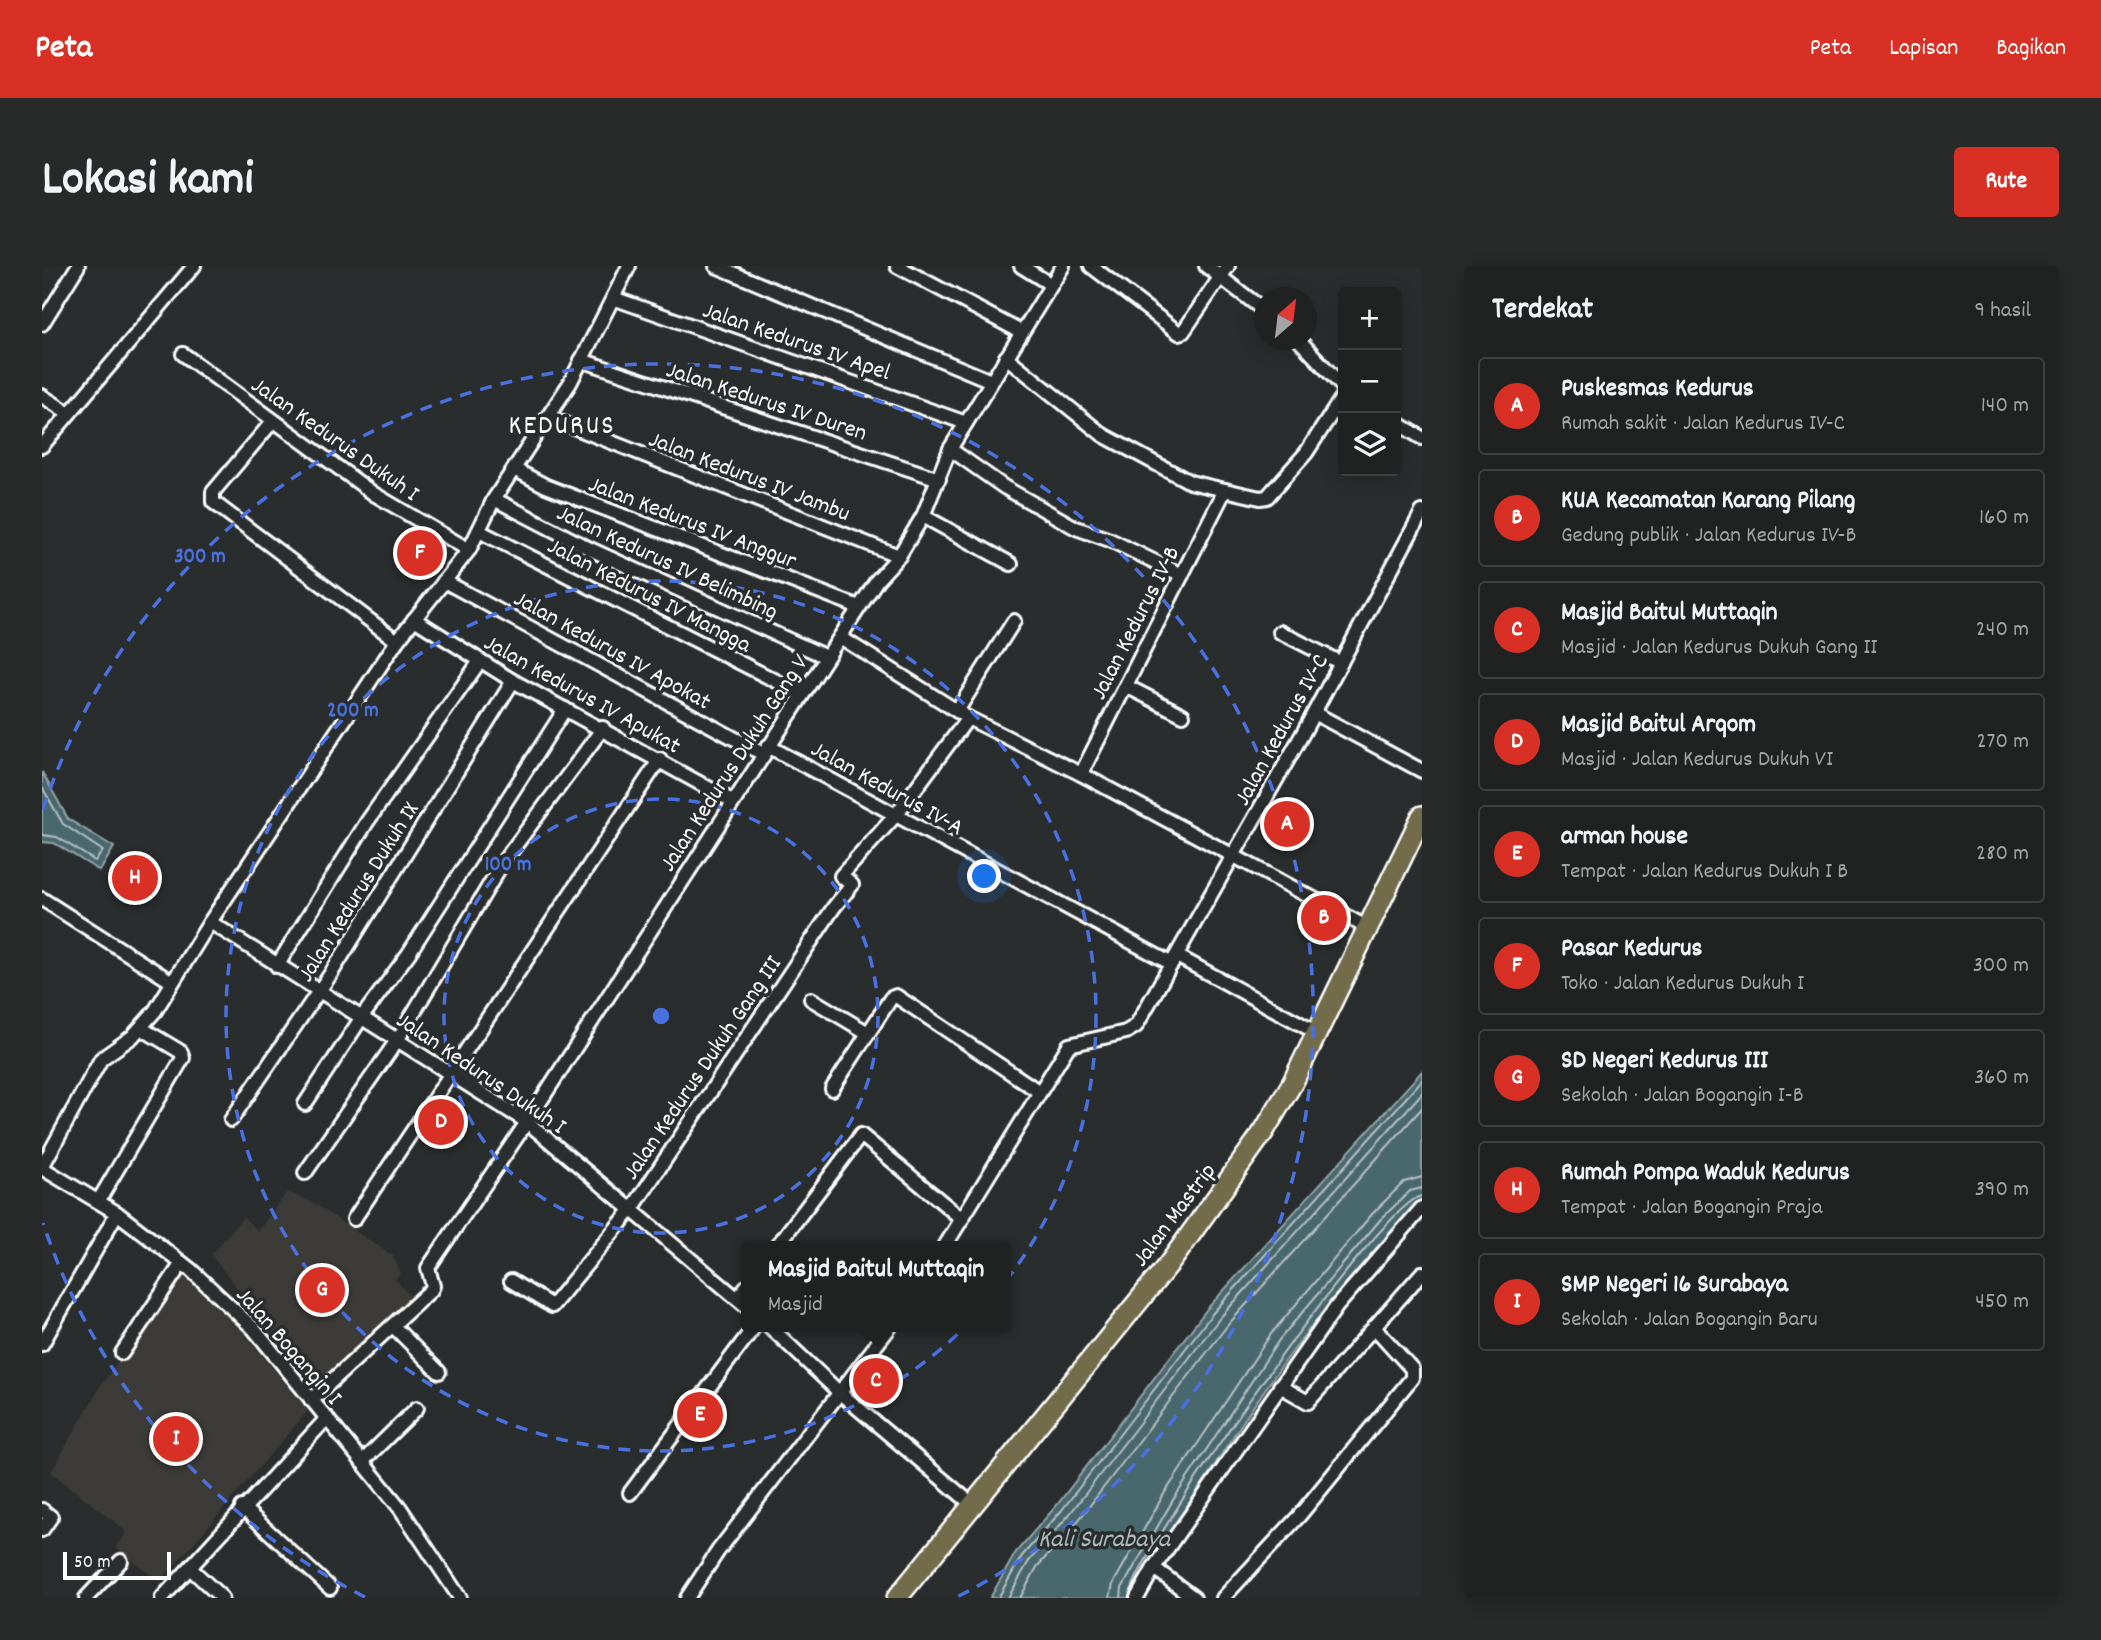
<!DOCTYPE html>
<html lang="id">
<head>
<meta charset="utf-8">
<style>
  :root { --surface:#202222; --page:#282a2a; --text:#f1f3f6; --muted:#a2a4a5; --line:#3d3f40; --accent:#d93025 }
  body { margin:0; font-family:Dekko,sans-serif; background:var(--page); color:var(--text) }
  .controls { position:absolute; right:21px; top:21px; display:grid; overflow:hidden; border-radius:7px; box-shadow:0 4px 18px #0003 }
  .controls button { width:63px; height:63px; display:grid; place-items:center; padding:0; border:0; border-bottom:2px solid var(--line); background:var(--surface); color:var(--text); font:35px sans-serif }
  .compass { position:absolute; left:1212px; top:21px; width:63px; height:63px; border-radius:50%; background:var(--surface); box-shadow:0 4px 18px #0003; rotate:28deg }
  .scale { position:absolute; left:21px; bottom:18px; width:108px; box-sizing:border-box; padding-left:7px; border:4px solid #fff; border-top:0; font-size:19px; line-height:24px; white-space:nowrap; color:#fff; -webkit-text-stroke:5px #2a2d2e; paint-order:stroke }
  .you { position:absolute; left:943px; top:611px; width:24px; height:24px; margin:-18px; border:5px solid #fff; border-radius:50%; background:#1a73e8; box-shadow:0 0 0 10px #1a73e833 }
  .badge { display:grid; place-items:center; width:46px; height:46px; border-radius:50%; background:var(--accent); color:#fff; font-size:23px; font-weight:700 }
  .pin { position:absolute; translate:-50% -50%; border:4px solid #fff; box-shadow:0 2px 7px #0006 }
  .popup { position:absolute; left:699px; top:975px; width:270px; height:91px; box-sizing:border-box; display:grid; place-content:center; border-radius:7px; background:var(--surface); filter:drop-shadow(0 2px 5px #0005); font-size:23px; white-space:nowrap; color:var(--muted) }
  .popup b { font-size:26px; color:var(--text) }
  .popup::after { content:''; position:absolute; left:50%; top:100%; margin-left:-14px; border:14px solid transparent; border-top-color:var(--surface) }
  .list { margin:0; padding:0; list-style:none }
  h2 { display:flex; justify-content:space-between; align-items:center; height:91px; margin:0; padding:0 28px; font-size:30px }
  h2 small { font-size:23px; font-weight:400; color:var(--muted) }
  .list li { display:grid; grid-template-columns:46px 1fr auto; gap:21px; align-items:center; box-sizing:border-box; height:98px; margin:0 14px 14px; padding:0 14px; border:2px solid var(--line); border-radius:7px }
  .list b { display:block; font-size:26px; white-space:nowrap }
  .list p { margin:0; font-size:23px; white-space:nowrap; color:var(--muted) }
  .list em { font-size:23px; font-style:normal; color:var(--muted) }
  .icon { flex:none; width:38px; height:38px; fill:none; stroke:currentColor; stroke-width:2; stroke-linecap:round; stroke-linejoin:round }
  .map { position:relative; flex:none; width:1380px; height:1332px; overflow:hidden; border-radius:7px }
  header { display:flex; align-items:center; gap:42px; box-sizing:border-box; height:98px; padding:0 35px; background:var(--accent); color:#fff }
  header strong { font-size:33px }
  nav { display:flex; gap:38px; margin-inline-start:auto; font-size:24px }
  .intro { display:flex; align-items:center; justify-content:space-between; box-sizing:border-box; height:168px; padding:0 42px }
  h1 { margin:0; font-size:49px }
  .button { padding:18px 32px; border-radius:7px; background:var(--accent); color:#fff; font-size:24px; font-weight:700 }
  main { display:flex; gap:42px; padding:0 42px }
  aside { flex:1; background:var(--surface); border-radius:7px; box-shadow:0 4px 18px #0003 }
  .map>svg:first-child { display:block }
  .built { fill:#3d3a39 }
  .water { fill:#4a676d; stroke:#92a4a7; stroke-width:2 }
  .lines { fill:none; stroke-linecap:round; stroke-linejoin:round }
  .shore { stroke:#b7c2c5; stroke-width:2 }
  .minor-casing { stroke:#fff; stroke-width:18 }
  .primary-casing { stroke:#fff; stroke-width:24 }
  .minor { stroke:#2a2d2e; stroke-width:12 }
  .primary { stroke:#726c4b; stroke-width:19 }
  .ring { fill:none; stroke:#4a71e0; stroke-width:3.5; stroke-dasharray:12 9 }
  .labels { text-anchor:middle; stroke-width:7; stroke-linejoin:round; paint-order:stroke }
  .street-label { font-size:24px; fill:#fff; stroke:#2a2d2e }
  .water-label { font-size:26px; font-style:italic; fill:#aebbbd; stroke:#2a2d2e }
  .quarter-label { font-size:28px; letter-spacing:2px; fill:#fff; stroke:#2a2d2e }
  .centre { fill:#4a71e0; stroke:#2a2d2e; stroke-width:3.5 }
  .ring-label { font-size:21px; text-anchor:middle; font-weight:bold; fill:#4a71e0; stroke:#2a2d2e; stroke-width:7; stroke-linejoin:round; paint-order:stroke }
</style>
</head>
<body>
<header>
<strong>Peta</strong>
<nav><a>Peta</a><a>Lapisan</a><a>Bagikan</a></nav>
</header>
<div class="intro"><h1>Lokasi kami</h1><a class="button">Rute</a></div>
<main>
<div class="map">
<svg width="1380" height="1332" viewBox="0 0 1380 1332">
  <rect width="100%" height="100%" fill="#2a2d2e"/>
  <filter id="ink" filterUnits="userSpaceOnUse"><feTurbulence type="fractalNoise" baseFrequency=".0143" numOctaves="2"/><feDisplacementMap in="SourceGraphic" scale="14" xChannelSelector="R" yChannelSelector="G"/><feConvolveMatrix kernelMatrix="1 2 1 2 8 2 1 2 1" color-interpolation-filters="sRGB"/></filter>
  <g filter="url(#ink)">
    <g class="built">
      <polygon points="245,926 268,935 351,990 359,1007 353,1013 372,1035 276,1124 169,989 201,951 216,965"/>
      <polygon points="153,1008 266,1145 118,1316 74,1282 85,1266 9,1206 60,1118 138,1009"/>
    </g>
    <g class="water">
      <polygon points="0,506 26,553 72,581 58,605 12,577 0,576"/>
      <path d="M1380 805V935C1263 1050 1174 1190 1093 1332H948L974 1286 1015 1239 1165 1043Z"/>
    </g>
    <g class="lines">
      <g class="shore">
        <polyline points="0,521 21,558 61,585 53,595 15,571 0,569"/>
        <path d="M1087 1331C1097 1281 1340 935 1380 930"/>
        <polyline points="956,1332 980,1290 1020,1244 1170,1048 1380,814"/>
        <polyline points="966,1332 987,1295 1027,1249 1177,1053 1380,827"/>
        <polyline points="978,1332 995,1301 1036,1255 1185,1060 1380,842"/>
        <polyline points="1068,1332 1071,1318 1122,1228 1229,1068 1331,947 1362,916 1380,911"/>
        <polyline points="1079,1332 1080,1322 1131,1234 1237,1074 1338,954 1368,925 1380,922"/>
      </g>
      <defs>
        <g id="minor">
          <polyline points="674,0 949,115"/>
          <polyline points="855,0 979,66"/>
          <polyline points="979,0 1008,18"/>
          <polyline points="1049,0 1137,67 1141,66 1186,0"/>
          <polyline points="1164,0 1223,45"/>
          <polyline points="571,32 924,157"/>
          <polyline points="0,58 36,0"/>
          <polyline points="1257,74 1301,121"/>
          <polyline points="141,88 332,228 427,284"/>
          <polyline points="964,91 1061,169 1148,216 1218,232 1225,231 1264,187 1301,130"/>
          <polyline points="539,94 897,213"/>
          <polyline points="0,130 27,147"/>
          <polyline points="506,151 857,290"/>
          <polyline points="231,155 171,226 171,236 355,375"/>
          <polyline points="1354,156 1380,172"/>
          <polyline points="0,180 152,0"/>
          <polyline points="908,183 962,221 1034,262 1068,274 1140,309"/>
          <polyline points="472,203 504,220 817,341"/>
          <polyline points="452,233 548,283 784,391"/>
          <polyline points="881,250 969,298"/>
          <polyline points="437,265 760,428"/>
          <polyline points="402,315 721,488"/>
          <polyline points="372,353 471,415 690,535"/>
          <polyline points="1238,366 1299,397"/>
          <polyline points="798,371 926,452 1039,508 1326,662"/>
          <polyline points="1084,420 1141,449"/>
          <polyline points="915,445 972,355"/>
          <polyline points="1272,447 1380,505"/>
          <polyline points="726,480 1130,698"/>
          <polyline points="1039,508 1183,224"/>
          <polyline points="0,633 130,716"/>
          <polyline points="168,656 485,856 704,1040"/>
          <polyline points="1135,690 1275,767"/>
          <polyline points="235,700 325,556 438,395"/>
          <polyline points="769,733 826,767"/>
          <polyline points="790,823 849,732 854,730 996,825"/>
          <polyline points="263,838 320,751 367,687 523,443"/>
          <polyline points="189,854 290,706 471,415"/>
          <polyline points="0,901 59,793 90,771 113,745 168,656 355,375 427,284 452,233 528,117 587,0"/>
          <polyline points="0,902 75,947 149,1004 211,1062 358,1242 418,1332"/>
          <polyline points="263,907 356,773 461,596 561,462"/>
          <polyline points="57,934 141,792 139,786 99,762"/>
          <polyline points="312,953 618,493"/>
          <polyline points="735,980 819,869 920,953"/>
          <polyline points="903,980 1027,779 1084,766 1094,760 1261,467 1380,246"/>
          <polyline points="469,1015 510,1040 590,943 792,641 810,619 799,610 853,550 926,452"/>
          <polyline points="696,1033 704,1021"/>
          <polyline points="351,1060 397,1106"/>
          <polyline points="728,1061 799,1128 932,1240"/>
          <polyline points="0,1078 75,947"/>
          <polyline points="80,1087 140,997"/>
          <polyline points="1238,1120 1266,1136 1380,1007"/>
          <polyline points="269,1134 389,1024 391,1020 386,1002 485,856 798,371 835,314 857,290 881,250 908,183 1021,0"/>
          <polyline points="320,1196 375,1142"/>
          <polyline points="588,1227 712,1061"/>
          <polyline points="200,1241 288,1322"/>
          <polyline points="0,1244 9,1251 0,1264"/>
          <polyline points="148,1302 180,1332"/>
          <polyline points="1112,1302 1152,1332"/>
          <polyline points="44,1332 79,1295"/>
          <polyline points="120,1332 285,1152"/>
          <polyline points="645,1332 676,1285 848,1061"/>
          <polyline points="1095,1332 1113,1300 1295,1040 1380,942"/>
          <polyline points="1181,1332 1257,1250 1370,1112 1370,1103 1332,1061"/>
        </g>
        <polyline id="primary" points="855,1332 1130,994 1222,865 1251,816 1380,550"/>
      </defs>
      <use href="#minor" class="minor-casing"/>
      <use href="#primary" class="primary-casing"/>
      <use href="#minor" class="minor"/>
      <use href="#primary" class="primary"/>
    </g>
  </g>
  <g class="ring">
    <circle cx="619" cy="750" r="217"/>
    <circle cx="619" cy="750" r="435"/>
    <path d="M323 1331A652 652 0 0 1 1 957M1 543A652 652 0 1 1 915 1331"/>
  </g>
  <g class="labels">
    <g class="street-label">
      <text transform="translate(755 74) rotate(19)" y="8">Jalan Kedurus IV Apel</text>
      <text transform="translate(725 134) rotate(18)" y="8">Jalan Kedurus IV Duren</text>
      <text transform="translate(294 172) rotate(35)" y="8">Jalan Kedurus Dukuh I</text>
      <text transform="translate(708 209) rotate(21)" y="8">Jalan Kedurus IV Jambu</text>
      <text transform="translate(651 255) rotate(21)" y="8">Jalan Kedurus IV Anggur</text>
      <text transform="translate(626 295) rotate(25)" y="8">Jalan Kedurus IV Belimbing</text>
      <text transform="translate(608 328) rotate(27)" y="8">Jalan Kedurus IV Mangga</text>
      <text transform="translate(1092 356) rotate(-63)" y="8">Jalan Kedurus IV-B</text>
      <text transform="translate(571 383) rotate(29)" y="8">Jalan Kedurus IV Apokat</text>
      <text transform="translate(541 427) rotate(29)" y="8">Jalan Kedurus IV Apukat</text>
      <text transform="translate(1238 463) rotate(-61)" y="8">Jalan Kedurus IV-C</text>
      <text transform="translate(691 496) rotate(-57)" y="8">Jalan Kedurus Dukuh Gang V</text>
      <text transform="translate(846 521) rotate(29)" y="8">Jalan Kedurus IV-A</text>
      <text transform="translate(315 625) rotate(-58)" y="8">Jalan Kedurus Dukuh IX</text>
      <text transform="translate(659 801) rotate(-56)" y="8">Jalan Kedurus Dukuh Gang III</text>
      <text transform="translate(440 806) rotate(34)" y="8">Jalan Kedurus Dukuh I</text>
      <text transform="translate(1131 948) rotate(-53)" y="8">Jalan Mastrip</text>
      <text transform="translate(248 1079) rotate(49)" y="8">Jalan Bogangin I</text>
    </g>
    <g class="water-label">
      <text x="1062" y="1280">Kali Surabaya</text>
    </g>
    <g class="quarter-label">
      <text x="520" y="167">KEDURUS</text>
    </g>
  </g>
  <circle cx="619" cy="750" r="10" class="centre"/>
  <g class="ring-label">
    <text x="158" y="296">300 m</text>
    <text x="311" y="450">200 m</text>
    <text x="466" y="604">100 m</text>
  </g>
</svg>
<div class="controls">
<button>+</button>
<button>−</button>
<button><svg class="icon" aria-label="layers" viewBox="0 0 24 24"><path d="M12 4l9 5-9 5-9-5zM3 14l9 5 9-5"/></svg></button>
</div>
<svg class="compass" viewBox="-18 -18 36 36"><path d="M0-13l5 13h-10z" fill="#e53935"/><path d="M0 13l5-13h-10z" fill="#a2a4a5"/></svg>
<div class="scale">50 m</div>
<div class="you"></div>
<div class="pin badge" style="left:1245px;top:558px">A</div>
<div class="pin badge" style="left:1282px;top:652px">B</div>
<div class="pin badge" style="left:834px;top:1115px">C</div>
<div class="popup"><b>Masjid Baitul Muttaqin</b>Masjid</div>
<div class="pin badge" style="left:399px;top:856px">D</div>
<div class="pin badge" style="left:658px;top:1149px">E</div>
<div class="pin badge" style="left:378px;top:287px">F</div>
<div class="pin badge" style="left:280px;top:1024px">G</div>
<div class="pin badge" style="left:93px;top:612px">H</div>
<div class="pin badge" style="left:134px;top:1173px">I</div>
</div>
<aside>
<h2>Terdekat<small>9 hasil</small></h2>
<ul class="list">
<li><span class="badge">A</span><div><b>Puskesmas Kedurus</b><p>Rumah sakit · Jalan Kedurus IV-C</p></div><em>140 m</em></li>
<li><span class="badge">B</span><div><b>KUA Kecamatan Karang Pilang</b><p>Gedung publik · Jalan Kedurus IV-B</p></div><em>160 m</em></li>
<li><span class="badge">C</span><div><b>Masjid Baitul Muttaqin</b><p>Masjid · Jalan Kedurus Dukuh Gang II</p></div><em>240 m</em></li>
<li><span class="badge">D</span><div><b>Masjid Baitul Arqom</b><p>Masjid · Jalan Kedurus Dukuh VI</p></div><em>270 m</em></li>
<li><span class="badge">E</span><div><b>arman house</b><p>Tempat · Jalan Kedurus Dukuh I B</p></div><em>280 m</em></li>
<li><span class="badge">F</span><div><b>Pasar Kedurus</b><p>Toko · Jalan Kedurus Dukuh I</p></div><em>300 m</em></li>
<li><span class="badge">G</span><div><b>SD Negeri Kedurus III</b><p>Sekolah · Jalan Bogangin I-B</p></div><em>360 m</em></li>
<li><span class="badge">H</span><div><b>Rumah Pompa Waduk Kedurus</b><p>Tempat · Jalan Bogangin Praja</p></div><em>390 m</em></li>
<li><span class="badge">I</span><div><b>SMP Negeri 16 Surabaya</b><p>Sekolah · Jalan Bogangin Baru</p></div><em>450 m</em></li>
</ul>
</aside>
</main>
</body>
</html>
